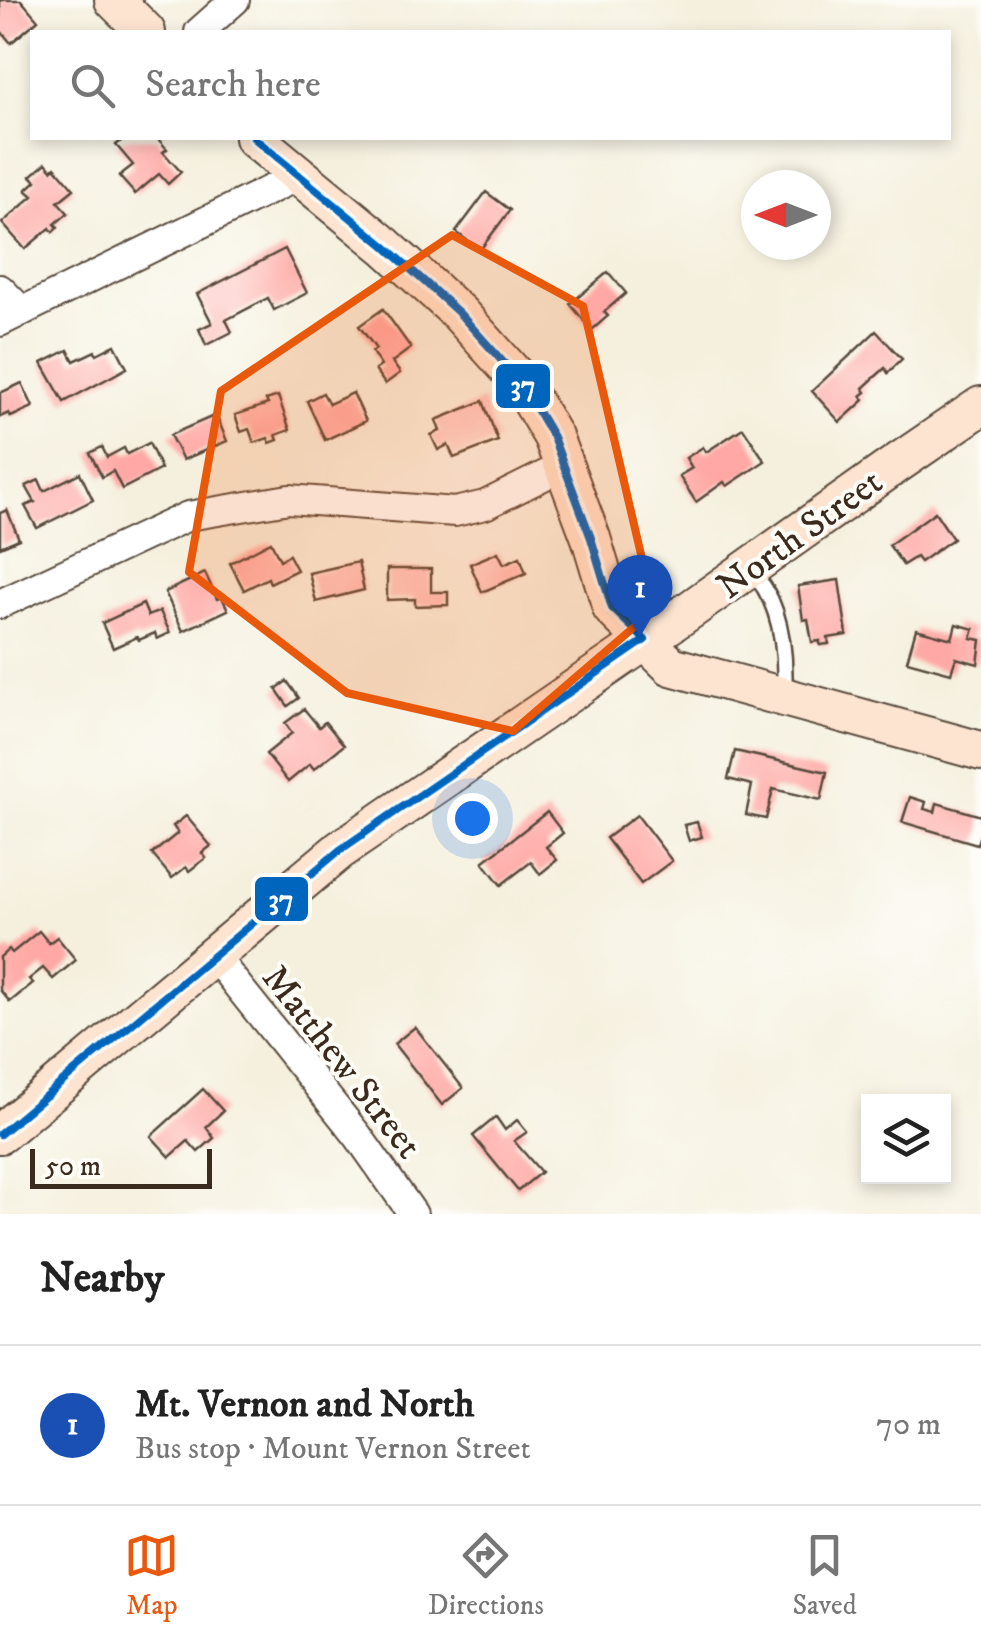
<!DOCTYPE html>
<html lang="en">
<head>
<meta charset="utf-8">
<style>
  :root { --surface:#fff; --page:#f2f2f2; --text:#222; --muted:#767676; --line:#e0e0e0; --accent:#ea580c }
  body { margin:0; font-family:"IM FELL DW Pica",serif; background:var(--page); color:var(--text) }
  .controls { position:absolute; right:30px; bottom:30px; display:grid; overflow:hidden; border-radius:0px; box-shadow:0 5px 15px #0003 }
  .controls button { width:90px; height:90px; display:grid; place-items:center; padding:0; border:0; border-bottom:2px solid var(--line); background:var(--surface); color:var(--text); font:50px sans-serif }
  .compass { position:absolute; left:741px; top:170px; width:90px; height:90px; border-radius:50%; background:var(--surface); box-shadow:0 5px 15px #0003; rotate:270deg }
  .scale { position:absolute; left:30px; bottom:25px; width:182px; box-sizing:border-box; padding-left:10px; border:5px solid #3b2a1e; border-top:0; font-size:28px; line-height:35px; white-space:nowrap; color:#3b2a1e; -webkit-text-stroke:8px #fdfcf7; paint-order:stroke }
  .you { position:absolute; left:472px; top:818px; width:35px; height:35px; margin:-25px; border:8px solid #fff; border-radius:50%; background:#1a73e8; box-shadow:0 0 0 15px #1a73e833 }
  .badge { display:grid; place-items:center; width:65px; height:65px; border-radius:50%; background:var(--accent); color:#fff; font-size:32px; font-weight:700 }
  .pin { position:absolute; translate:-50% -82px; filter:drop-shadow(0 2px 5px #0008) }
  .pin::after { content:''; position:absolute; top:52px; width:35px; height:30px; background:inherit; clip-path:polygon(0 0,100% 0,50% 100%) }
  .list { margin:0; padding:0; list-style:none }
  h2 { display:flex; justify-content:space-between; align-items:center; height:130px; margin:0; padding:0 40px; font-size:42px }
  h2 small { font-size:32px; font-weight:400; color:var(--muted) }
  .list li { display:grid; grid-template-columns:65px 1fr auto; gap:30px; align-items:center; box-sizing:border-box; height:160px; padding:0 40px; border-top:2px solid var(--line) }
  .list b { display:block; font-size:38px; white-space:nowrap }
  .list p { margin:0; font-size:32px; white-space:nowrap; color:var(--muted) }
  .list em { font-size:32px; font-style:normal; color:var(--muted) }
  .icon { flex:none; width:55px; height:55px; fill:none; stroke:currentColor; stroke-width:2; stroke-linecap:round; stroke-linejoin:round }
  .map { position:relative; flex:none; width:981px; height:1214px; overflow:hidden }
  .search { position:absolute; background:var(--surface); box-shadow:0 5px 15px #0003; left:30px; right:30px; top:30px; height:110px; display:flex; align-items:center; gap:25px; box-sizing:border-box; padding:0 35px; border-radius:0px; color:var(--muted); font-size:38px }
  .sheet { height:290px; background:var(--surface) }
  nav { display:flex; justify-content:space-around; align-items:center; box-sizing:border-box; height:140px; border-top:2px solid var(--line); background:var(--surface); font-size:28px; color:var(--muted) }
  nav a { display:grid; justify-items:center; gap:5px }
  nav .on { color:var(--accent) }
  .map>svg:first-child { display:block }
  .building { fill:#ffa8a5 }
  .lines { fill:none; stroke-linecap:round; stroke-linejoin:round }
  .lane-casing { stroke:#57483b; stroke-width:19 }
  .street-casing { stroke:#57483b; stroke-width:32 }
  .secondary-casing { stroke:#57483b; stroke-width:42 }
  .lane { stroke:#fff; stroke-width:14 }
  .street { stroke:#fff; stroke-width:28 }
  .secondary { stroke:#fde4d1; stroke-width:38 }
  .bus-1-casing { stroke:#fdfcf7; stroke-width:15 }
  .bus-1 { stroke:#0065bd; stroke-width:8 }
  .marked { fill:#e8590c; fill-opacity:0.2; stroke:#e8590c; stroke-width:8; stroke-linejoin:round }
  .labels { text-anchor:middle; stroke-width:8; stroke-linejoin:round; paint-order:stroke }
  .street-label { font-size:38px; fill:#3b2a1e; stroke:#fdfcf7 }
  .line-badge { stroke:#fdfcf7; stroke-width:4 }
  .badge-label { font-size:28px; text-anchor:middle; font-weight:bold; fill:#fff }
</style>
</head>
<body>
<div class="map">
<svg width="981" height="1214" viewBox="0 0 981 1214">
  <rect width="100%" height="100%" fill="#fdfcf7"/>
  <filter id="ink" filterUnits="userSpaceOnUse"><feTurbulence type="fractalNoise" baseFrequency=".01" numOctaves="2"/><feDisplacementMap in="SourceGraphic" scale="20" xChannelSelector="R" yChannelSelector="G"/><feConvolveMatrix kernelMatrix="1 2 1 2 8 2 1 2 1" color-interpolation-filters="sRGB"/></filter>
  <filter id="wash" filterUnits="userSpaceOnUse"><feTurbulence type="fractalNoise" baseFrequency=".0048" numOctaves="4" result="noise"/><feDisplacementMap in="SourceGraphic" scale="40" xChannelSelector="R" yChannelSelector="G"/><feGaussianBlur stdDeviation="2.25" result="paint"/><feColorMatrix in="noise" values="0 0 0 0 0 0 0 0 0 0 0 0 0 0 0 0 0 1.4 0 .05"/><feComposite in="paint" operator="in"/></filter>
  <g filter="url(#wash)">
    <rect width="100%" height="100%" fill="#f5f0de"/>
    <g id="blocks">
      <g class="building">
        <polygon points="0,0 21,0 38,20 11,43 0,30"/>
        <polygon points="125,138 157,138 167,149 163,152 181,172 168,184 159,174 135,194 119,176 133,165 116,145"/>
        <polygon points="46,163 52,170 55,167 74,189 58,202 68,213 55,224 58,227 53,232 50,228 25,249 2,223 33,196 26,190 36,181 31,176"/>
        <polygon points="486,192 510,210 480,250 456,232"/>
        <polygon points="285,249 307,293 274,310 268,298 226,320 232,332 206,345 199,329 212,323 197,294"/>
        <polygon points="608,272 626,293 604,312 608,316 592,330 570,304"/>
        <polygon points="383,309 411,348 392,362 400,373 385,384 375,370 381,366 372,352 376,349 359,326"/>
        <polygon points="876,331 902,359 888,373 885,368 863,388 866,392 861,396 864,400 840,422 812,391"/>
        <polygon points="115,345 127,368 64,402 42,363 68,350 74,361 95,351 97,354"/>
        <polygon points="22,383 33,407 11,417 9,413 0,417 0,393"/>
        <polygon points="323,393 329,404 353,393 366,421 325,440 307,401"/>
        <polygon points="278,396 290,430 276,435 278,440 270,443 268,438 254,443 249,429 241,432 235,415 268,404 266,400"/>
        <polygon points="483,401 498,441 454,458 448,445 438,450 431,435 440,431 436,420"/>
        <polygon points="216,415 227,441 183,460 170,435"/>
        <polygon points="743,428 765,461 727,486 724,482 696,502 679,476 692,468 686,458 703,447 706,452"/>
        <polygon points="149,443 161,469 122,489 113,471 102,477 90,453 102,447 107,457 124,448 127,454"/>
        <polygon points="80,473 93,500 37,528 25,506 35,502 26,486 39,480 44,491"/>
        <polygon points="7,510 19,539 0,547 0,513"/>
        <polygon points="935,512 953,539 920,562 916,557 903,565 889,545"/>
        <polygon points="271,542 280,560 289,555 297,570 270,583 268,578 244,590 230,563"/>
        <polygon points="498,552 504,564 520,557 526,573 482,592 470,564"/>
        <polygon points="358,562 364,590 316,602 309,573"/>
        <polygon points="387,569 431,569 431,592 448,592 448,605 415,606 415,599 387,600"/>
        <polygon points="205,573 217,599 222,597 228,610 183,631 165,592"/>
        <polygon points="839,580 847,635 828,638 829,644 820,645 820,641 812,642 808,619 803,620 798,586"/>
        <polygon points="143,604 148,616 160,611 170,633 157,639 155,633 139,640 137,637 113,648 102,623"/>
        <polygon points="956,624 974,629 971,638 981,640 978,664 956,658 951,673 907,661 916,629 952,639"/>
        <polygon points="287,681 299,698 288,706 276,689"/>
        <polygon points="304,709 319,727 325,722 344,745 314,769 310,764 288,782 266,754 292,733 285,723"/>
        <polygon points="735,751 827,772 821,800 773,789 766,819 746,815 752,785 728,779"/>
        <polygon points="910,797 926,802 924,809 935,812 937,803 981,816 981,832 977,844 902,822"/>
        <polygon points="547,812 563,833 546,847 557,860 540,874 531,862 501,885 483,862"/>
        <polygon points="637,815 672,861 641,884 606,838"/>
        <polygon points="186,816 211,846 202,853 206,858 189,871 186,867 172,878 152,854 178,833 173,826"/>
        <polygon points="697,822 702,837 689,841 684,825"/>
        <polygon points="39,931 49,943 57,937 76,960 53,979 43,968 29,979 33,983 10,1002 0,990 0,957 9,949 12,953"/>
        <polygon points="415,1027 463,1088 442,1105 394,1044"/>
        <polygon points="203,1089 223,1111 206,1127 214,1138 198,1152 188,1141 170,1157 151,1136"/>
        <polygon points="496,1117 505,1130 517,1120 527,1132 514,1141 541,1172 518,1191 473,1136"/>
      </g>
    </g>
  </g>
  <g filter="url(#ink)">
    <use href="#blocks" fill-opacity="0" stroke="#57483b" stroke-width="2.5"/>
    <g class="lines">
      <defs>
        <path id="lane" d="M749 570C754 576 761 582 765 589 783 619 786 661 784 694"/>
        <g id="street">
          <polyline points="199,32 235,0"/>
          <polyline points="0,289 22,311"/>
          <polyline points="0,322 298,176"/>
          <polyline points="0,604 188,516 289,499 455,512 485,505 563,466"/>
          <polyline points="213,955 358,1136 413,1214"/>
        </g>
        <g id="secondary">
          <polyline points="114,0 146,32"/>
          <polyline points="254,138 385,246 459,313 520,381 553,437 591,538 612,608 671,666 981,751"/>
          <polyline points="0,1134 340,850 693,608 889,469 981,406"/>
        </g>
      </defs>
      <use href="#lane" class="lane-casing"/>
      <use href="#street" class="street-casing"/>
      <use href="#secondary" class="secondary-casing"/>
      <use href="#lane" class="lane"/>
      <use href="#street" class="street"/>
      <use href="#secondary" class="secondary"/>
      <defs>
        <polyline id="bus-1" points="0,1134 340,850 645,640 612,608 591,538 553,437 520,381 459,313 385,246 254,138"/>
      </defs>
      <use href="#bus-1" class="bus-1-casing"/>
      <use href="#bus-1" class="bus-1"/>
    </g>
  </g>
  <path class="marked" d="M452 235 583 306 654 610 513 731 347 693 189 572 221 391Z"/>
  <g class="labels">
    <g class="street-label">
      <text transform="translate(799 533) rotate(-36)" y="13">North Street</text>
      <text transform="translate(343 1061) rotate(52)" y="13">Matthew Street</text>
    </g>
  </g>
  <g class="line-badge">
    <rect x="494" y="362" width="58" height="48" rx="10" fill="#0065bd"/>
    <rect x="253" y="875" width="57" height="48" rx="10" fill="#0065bd"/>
  </g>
  <g class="badge-label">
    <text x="523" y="395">37</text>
    <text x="281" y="909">37</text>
  </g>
</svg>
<div class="controls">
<button><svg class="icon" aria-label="layers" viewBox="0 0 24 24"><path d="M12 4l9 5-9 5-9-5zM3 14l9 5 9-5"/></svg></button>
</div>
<svg class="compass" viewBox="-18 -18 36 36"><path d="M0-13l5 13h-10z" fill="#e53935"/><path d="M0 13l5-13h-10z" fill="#767676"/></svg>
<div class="scale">50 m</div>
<div class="you"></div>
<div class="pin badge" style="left:640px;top:637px;background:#1a4fb4">1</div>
<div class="search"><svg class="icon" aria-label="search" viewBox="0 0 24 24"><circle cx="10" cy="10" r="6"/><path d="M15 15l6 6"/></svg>Search here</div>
</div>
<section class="sheet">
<h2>Nearby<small></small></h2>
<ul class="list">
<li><span class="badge" style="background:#1a4fb4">1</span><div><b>Mt. Vernon and North</b><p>Bus stop · Mount Vernon Street</p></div><em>70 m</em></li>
</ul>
</section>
<nav>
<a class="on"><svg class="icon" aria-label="map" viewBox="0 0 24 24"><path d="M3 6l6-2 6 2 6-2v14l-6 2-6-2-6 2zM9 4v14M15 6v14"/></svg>Map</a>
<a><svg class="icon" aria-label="directions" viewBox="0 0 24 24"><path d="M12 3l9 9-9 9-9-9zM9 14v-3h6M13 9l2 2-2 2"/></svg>Directions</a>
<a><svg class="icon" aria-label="saved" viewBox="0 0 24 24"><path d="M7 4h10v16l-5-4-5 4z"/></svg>Saved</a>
</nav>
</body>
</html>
